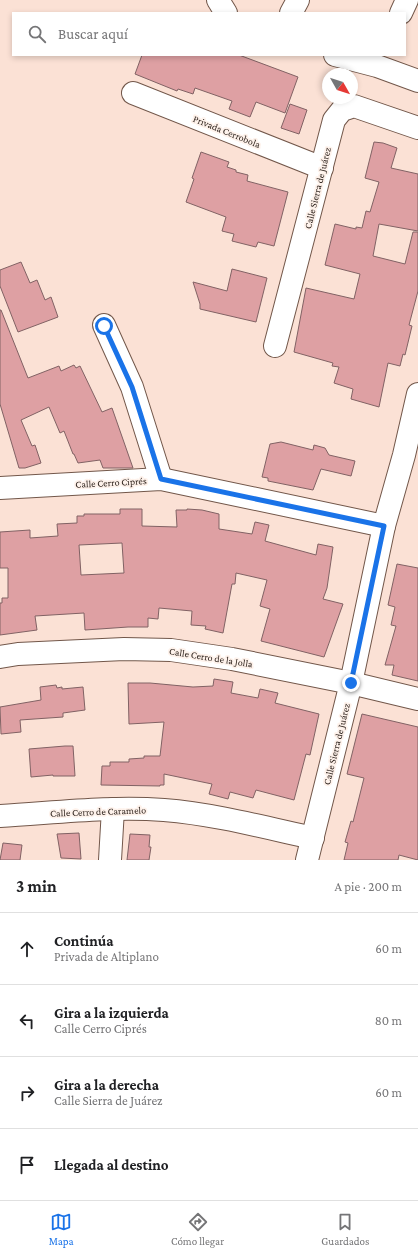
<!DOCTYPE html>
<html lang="es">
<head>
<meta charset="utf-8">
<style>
  :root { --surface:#fff; --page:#f6f6f6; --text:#202124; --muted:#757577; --line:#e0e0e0; --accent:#1a73e8 }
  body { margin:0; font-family:"Crimson Pro",serif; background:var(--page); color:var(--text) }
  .compass { position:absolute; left:322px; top:68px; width:36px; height:36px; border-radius:50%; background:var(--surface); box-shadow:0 2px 6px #0003; rotate:129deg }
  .stop { position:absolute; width:12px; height:12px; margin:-9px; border:3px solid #1a73e8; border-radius:50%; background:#fff }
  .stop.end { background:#1a73e8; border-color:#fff; box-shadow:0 1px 4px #0008 }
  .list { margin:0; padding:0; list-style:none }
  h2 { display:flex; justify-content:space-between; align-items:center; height:52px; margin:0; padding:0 16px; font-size:17px }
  h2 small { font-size:13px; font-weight:400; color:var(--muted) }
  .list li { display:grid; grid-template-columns:26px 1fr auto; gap:12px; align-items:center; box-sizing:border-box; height:72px; padding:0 16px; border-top:1px solid var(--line) }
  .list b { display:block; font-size:15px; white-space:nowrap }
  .list p { margin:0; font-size:13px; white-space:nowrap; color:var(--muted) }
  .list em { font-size:13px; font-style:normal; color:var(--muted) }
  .icon { flex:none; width:22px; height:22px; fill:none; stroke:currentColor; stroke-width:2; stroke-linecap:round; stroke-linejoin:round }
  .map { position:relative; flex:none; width:418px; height:860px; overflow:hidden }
  .search { position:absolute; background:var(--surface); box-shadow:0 2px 6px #0003; left:12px; right:12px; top:12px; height:44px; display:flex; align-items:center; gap:10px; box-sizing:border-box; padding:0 14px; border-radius:0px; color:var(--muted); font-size:15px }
  .sheet { height:340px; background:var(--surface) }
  nav { display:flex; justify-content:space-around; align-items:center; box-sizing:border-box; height:56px; border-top:1px solid var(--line); background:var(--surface); font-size:11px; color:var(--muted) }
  nav a { display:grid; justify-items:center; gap:2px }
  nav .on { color:var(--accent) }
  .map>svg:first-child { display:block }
  .building { fill:#dea0a3; stroke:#816264; fill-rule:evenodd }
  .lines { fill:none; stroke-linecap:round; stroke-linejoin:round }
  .minor-casing { stroke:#72574a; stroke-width:24 }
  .minor { stroke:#fff; stroke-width:22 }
  .route { stroke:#1a73e8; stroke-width:5 }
  .labels { text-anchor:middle; stroke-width:3.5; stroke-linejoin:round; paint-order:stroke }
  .street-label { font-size:10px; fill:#322721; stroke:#fef2eb }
</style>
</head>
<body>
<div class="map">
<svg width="418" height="860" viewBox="0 0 418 860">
  <rect width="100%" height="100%" fill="#fbe1d5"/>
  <g class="building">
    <polygon points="142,55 239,55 298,77 285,113 256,102 250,117 229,109 232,101 195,88 193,94 178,89 177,91 135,74"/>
    <polygon points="290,104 307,110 299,134 281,128"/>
    <polygon points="374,142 383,143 397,148 391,168 418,174 418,231 379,224 373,256 405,264 413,232 418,232 418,291 409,325 412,326 405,355 403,354 400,366 388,363 379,407 351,399 353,389 334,383 339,367 332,366 333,363 294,352 306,288 354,299 360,274 325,265 335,224 356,229 356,227 362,228 366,211 370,212 379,182 365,178"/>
    <polygon points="201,152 229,162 227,167 236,170 236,172 248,175 247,181 288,192 274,246 258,242 256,247 232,241 234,234 222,231 226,217 186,202 194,179 192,178"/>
    <polygon points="21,262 30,283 37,280 45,300 51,297 58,317 18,332 0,286 0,270"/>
    <polygon points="232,269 267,278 256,322 200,309 200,304 193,282 227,291"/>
    <polygon points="0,310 1,310 28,378 59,366 61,371 74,365 76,368 80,366 102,412 112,408 133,468 103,468 100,460 78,463 74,454 73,454 64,431 60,433 49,407 21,420 32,446 35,445 41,463 25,468 19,468 0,404"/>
    <polygon points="281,442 313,450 314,445 325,448 329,455 355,461 351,476 321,469 313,490 268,481 268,478 262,477 270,444"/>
    <path d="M120 509H142V526L177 527 176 510H187V509L202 510 219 514V529L252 534 255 522 269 525 265 541 316 555 318 544 333 547 327 588 323 599 343 604 324 657 261 641 270 609 260 606 267 580 236 573 235 584H232L223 633 205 629 206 626 191 625 192 611 159 608 158 619 148 618V627H128L85 630 84 613 35 616 37 630 0 635V603H2V598H8V568H0V532L30 530V538L58 536 57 524 77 523V516H84V514H120ZM122 543 124 573 81 575 79 545Z"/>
    <polygon points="397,564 418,568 418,681 392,675 394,665 385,665 396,626 391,625 395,607 388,605"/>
    <polygon points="214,679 233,682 231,693 258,698 260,689 278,693 275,703 319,714 310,755 306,754 294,800 256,790 253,798 230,792 228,799 209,794 212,784 164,774 164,785 160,785 160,786 101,785 102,766 110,766 110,762 129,762 129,759 144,758 144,756 160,756 164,722 129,724 128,683 150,683 193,687 213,686"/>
    <polygon points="56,685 57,688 62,687 62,689 83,687 85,710 63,713 63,717 20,720 21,732 1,734 0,707 41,700 40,687"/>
    <polygon points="362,714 418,727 418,860 399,855 398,860 344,860 348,843 345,842 351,821 353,822 364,778 347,774"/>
    <polygon points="65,746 73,746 75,776 53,776 53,775 31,777 29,749"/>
    <polygon points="79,833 81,859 61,858 57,834"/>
    <polygon points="130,834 150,835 149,847 151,847 149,860 127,860"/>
    <polygon points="3,843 22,845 20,860 0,860"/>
  </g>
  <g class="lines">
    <defs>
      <g id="minor">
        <polyline points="218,0 226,13"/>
        <polyline points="291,13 298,0"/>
        <polyline points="401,13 407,0"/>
        <polyline points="335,55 377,66 418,81"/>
        <polyline points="133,93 322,168"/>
        <polyline points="104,325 132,387 161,479"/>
        <polyline points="275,346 334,120 342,110 354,106 418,128"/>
        <polyline points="0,488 161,479 384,526"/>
        <polyline points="0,657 18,654 124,649 171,650 232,659 351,683 418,699"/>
        <path d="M0 816C54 813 109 806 164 810 214 814 263 827 313 838"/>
        <polyline points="110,860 113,809"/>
        <polyline points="307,860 351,683 384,526 404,455 418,394"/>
      </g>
    </defs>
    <use href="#minor" class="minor-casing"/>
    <use href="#minor" class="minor"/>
  </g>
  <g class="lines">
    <polyline class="route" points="104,326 132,387 161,479 384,526 351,683"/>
  </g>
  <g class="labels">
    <g class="street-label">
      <text transform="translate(227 131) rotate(22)" y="4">Privada Cerrobola</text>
      <text transform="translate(317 188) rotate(-76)" y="4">Calle Sierra de Juárez</text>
      <text transform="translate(111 482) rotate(-3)" y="4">Calle Cerro Ciprés</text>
      <text transform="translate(211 657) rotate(9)" y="4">Calle Cerro de la Jolla</text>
      <text transform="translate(336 744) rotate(-76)" y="4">Calle Sierra de Juárez</text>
      <text transform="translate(98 811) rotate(-2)" y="4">Calle Cerro de Caramelo</text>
    </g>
  </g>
</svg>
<svg class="compass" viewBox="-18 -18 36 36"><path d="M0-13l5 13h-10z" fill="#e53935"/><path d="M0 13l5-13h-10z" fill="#757577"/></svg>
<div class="stop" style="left:104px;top:326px"></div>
<div class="stop end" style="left:351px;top:683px"></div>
<div class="search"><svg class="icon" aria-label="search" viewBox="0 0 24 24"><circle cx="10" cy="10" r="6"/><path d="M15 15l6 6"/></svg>Buscar aquí</div>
</div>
<section class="sheet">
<h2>3 min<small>A pie · 200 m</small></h2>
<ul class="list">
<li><svg class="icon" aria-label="ahead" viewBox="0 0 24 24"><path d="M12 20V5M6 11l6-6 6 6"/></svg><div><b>Continúa</b><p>Privada de Altiplano</p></div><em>60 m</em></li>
<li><svg class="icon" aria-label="left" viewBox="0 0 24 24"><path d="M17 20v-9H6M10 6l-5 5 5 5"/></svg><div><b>Gira a la izquierda</b><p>Calle Cerro Ciprés</p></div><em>80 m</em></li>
<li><svg class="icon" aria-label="right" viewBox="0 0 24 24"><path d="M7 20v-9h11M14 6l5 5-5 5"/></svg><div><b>Gira a la derecha</b><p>Calle Sierra de Juárez</p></div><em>60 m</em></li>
<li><svg class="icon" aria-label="arrive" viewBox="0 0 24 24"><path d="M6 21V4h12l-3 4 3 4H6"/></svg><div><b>Llegada al destino</b></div></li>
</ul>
</section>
<nav>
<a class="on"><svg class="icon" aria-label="map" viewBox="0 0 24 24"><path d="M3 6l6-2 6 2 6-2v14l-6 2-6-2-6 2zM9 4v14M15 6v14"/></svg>Mapa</a>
<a><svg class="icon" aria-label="directions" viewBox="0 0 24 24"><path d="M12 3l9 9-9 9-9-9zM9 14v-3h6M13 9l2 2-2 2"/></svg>Cómo llegar</a>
<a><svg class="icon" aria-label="saved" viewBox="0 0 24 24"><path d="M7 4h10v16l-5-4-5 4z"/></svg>Guardados</a>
</nav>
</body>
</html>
